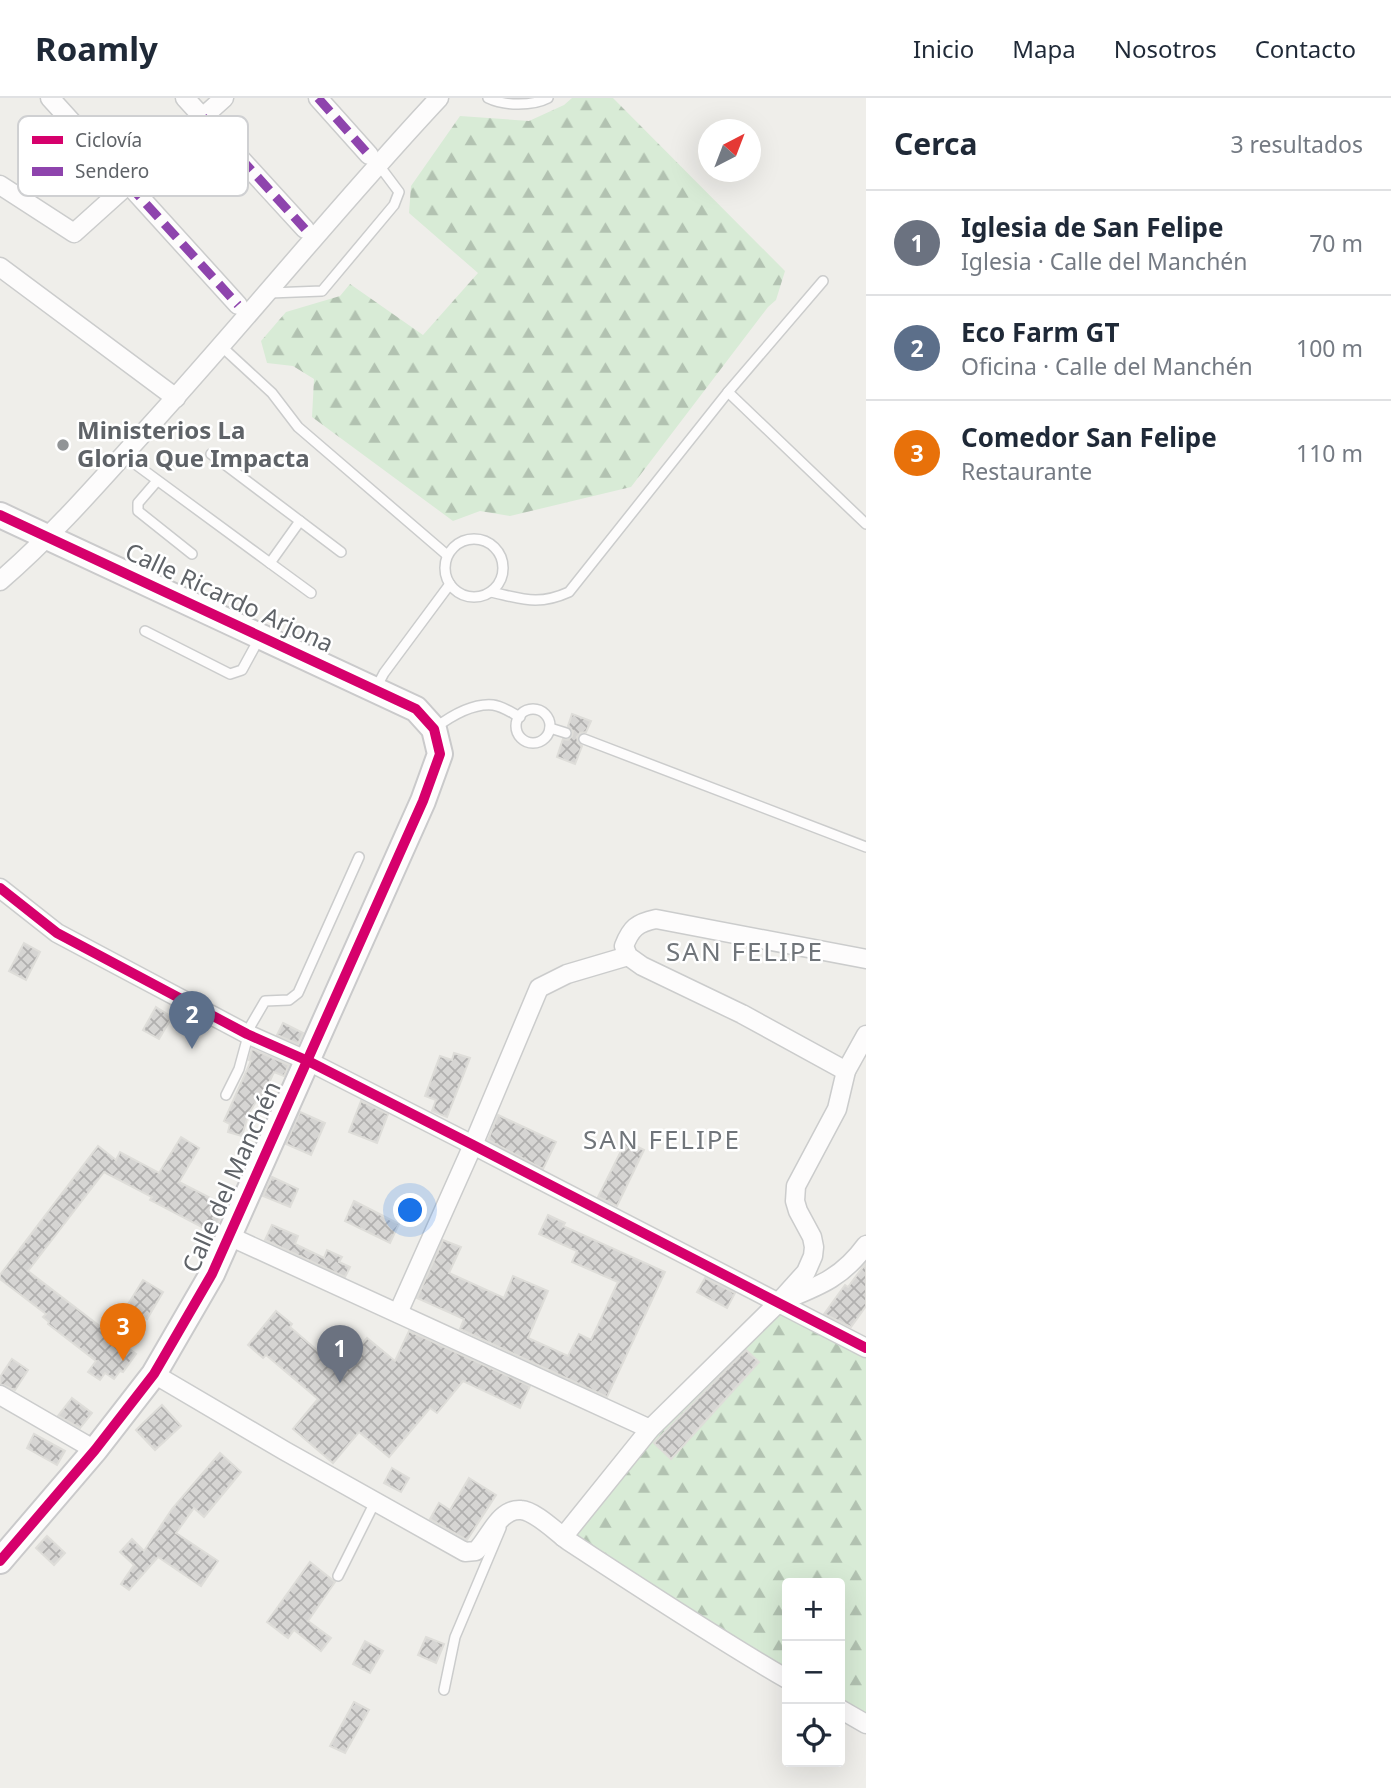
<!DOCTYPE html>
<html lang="es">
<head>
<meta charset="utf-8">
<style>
  :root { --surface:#fff; --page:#f2f2f3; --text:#1f2937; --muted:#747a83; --line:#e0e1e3; --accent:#0b8043 }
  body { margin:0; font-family:"Noto Sans",sans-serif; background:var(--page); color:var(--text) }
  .controls { position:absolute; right:21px; bottom:21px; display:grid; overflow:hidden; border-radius:7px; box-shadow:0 7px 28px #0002 }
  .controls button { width:63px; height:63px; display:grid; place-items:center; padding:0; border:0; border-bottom:2px solid var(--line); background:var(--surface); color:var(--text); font:35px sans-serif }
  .compass { position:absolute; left:698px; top:21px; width:63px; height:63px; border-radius:50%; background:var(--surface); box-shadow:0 7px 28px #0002; rotate:42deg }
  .you { position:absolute; left:411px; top:1113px; width:24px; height:24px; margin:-18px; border:5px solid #fff; border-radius:50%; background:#1a73e8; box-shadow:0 0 0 10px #1a73e833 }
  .badge { display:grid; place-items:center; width:46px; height:46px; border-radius:50%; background:var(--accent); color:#fff; font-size:23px; font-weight:700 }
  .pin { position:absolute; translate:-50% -58px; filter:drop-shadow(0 2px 4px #0008) }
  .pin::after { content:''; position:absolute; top:37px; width:24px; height:21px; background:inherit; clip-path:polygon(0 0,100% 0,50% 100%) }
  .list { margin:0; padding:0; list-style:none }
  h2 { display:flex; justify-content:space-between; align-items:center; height:91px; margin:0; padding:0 28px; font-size:30px }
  h2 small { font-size:23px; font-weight:400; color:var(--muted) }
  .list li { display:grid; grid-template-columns:46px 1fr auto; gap:21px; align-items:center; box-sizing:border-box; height:105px; padding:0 28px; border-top:2px solid var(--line) }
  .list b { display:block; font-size:26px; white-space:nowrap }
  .list p { margin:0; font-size:23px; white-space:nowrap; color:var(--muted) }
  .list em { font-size:23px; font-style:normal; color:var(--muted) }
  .icon { flex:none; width:38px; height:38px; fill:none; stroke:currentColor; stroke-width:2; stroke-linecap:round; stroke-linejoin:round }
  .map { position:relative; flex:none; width:866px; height:1690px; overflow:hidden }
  header { display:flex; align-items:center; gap:42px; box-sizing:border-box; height:98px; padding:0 35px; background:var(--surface); border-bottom:2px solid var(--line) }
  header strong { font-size:33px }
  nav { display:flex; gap:38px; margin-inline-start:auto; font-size:24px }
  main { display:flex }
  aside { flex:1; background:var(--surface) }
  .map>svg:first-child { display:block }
  .forest { fill:url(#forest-firs) }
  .building { fill:url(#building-cross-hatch); stroke:#deddd9; stroke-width:2 }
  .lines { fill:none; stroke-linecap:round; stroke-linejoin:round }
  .lane-casing { stroke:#cbcccc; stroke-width:12 }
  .street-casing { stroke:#cbcccc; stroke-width:21 }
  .secondary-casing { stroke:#cacacb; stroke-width:28 }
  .lane { stroke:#fdfcfc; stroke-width:9 }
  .street { stroke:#fdfcfc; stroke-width:18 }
  .secondary { stroke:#fdfcfc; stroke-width:24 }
  .quiet { stroke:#8e44ad; stroke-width:9; stroke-dasharray:18 9; stroke-linecap:butt }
  .cycleway-casing { stroke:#fff; stroke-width:15 }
  .cycleway { stroke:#d6006c; stroke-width:10 }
  .poi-dot { fill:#919496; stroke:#fff; stroke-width:2.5 }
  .labels { text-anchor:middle; stroke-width:5; stroke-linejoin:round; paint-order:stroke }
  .poi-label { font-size:24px; font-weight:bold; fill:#5f6368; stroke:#fff; text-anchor:start }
  .street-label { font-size:24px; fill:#5f6368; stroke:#fff }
  .neighbourhood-label { font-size:26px; letter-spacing:2px; fill:#70757a; stroke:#fff }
  .key { fill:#fff; stroke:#cfd0d2; stroke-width:2 }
  .key-label { font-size:19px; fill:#5f6368 }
</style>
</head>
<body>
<header>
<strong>Roamly</strong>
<nav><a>Inicio</a><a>Mapa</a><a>Nosotros</a><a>Contacto</a></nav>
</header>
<main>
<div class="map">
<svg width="866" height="1690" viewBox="0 0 866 1690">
  <defs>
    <pattern id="forest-firs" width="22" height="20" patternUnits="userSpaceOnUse" patternTransform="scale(1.75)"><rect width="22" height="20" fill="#d8ebd6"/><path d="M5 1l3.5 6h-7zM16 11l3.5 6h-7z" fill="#b2c2b1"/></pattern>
    <pattern id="building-cross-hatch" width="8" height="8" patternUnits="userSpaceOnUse" patternTransform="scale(1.75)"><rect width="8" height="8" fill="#d6d5d3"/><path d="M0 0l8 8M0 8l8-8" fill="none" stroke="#b1b0af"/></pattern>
  </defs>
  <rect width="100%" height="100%" fill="#efeeea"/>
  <g class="forest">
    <polygon points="572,0 613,0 785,173 776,202 768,209 631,389 510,418 480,413 453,423 312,319 314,281 293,268 267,265 261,243 286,214 340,198 350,186 423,237 478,175 409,115 411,88 460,18 529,23 564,7"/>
    <polygon points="779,1206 866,1253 866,1620 840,1606 840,1485 787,1485 787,1576 572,1442 594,1407"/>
  </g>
  <g class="building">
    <polygon points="572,616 591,623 586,634 580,635 577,639 578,645 582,648 575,666 557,659 563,641 568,642 572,638 573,633 568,628"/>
    <polygon points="24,845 40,854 26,882 9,873"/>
    <polygon points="156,909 172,919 159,941 143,932"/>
    <polygon points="283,925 303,935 298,946 277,937"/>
    <polygon points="252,951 289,967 284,978 274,974 261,1002 258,1000 248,1017 242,1038 228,1034 230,1026 224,1023 251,963 249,962"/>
    <polygon points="454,955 470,960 447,1019 432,1013 436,1002 425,998 440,958 452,962"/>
    <polygon points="361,1003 388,1016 377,1045 349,1034"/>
    <polygon points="300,1014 325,1025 311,1057 286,1046"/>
    <polygon points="498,1017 556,1044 543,1071 488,1042"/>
    <polygon points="181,1039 199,1050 179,1084 226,1108 213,1135 150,1102 152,1099 104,1074 28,1173 136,1256 123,1274 120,1273 114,1281 105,1275 100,1282 88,1274 96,1263 48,1226 49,1224 43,1219 46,1216 0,1181 0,1177 98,1048 116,1062 120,1054 159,1075"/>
    <polygon points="626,1043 644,1052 617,1108 598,1099"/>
    <polygon points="272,1079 298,1091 290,1109 263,1098"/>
    <polygon points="354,1103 399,1126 390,1145 345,1123"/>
    <polygon points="548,1117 565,1125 563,1128 665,1174 607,1299 460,1231 464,1221 417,1200 443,1142 461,1149 449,1175 504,1200 513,1178 548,1193 528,1240 568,1258 579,1236 591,1242 618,1184 572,1164 577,1153 539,1136"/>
    <polygon points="272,1127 298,1138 295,1146 324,1160 327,1152 342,1159 339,1164 350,1169 345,1179 265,1142"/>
    <polygon points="866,1165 866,1208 851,1229 824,1216 845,1187 848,1189"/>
    <polygon points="705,1180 735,1195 727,1210 697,1194"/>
    <polygon points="143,1182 163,1194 147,1221 127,1208"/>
    <polygon points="276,1213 292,1226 290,1229 340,1272 367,1240 395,1263 409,1233 530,1288 520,1310 463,1283 437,1315 430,1310 389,1359 359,1334 333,1365 293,1331 318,1301 266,1257 263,1260 248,1247"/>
    <polygon points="746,1252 759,1264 671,1361 654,1345"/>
    <polygon points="12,1261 28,1272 15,1292 0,1286 0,1279"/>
    <polygon points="72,1300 92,1315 80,1330 58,1318"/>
    <polygon points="162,1307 181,1328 155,1352 136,1332"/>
    <polygon points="34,1336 65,1353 57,1367 27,1350"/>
    <polygon points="220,1355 241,1374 204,1419 194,1410 176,1435 218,1463 201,1488 158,1459 129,1492 121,1486 134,1467 120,1454 132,1441 144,1453 172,1411"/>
    <polygon points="392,1370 409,1380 401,1394 384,1385"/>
    <polygon points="469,1380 496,1397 467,1442 430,1421 439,1405 450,1412"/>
    <polygon points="47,1438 65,1455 54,1467 36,1450"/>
    <polygon points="310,1464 335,1484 308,1523 331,1540 321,1553 294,1532 288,1540 267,1524"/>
    <polygon points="426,1539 444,1546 436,1565 418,1557"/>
    <polygon points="365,1543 383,1553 370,1575 353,1566"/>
    <polygon points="354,1604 369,1612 345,1655 330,1648"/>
  </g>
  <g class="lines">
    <defs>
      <g id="lane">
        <path d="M488 0C504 8 533 8 548 0"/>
        <polyline points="270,195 322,193 394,107 399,94 378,66"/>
        <polyline points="221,248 272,295 298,329 447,457"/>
        <polyline points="728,294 823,183"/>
        <polyline points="123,357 270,465 300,423 211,356"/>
        <polyline points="157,383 138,405 138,413 192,456"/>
        <polyline points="300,423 341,454"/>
        <circle cx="474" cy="470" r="29"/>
        <polyline points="270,465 311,495"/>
        <path d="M491 494C523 501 538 508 569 494L728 294 866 426"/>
        <polyline points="145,533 230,576 242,572 260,539"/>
        <polyline points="376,590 384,575 450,486"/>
        <circle cx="533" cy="628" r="17"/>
        <path d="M435 630C451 618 473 605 493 607 502 608 512 615 520 619"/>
        <polyline points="550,630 566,635"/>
        <polyline points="584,641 866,749"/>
        <polyline points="226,997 239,971 251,927 265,903 289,902 298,895 359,759"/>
        <polyline points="338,1478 375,1404"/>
        <polyline points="444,1592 455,1539 501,1430"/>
      </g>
      <g id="street">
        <polyline points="50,0 238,207"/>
        <polyline points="185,0 305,131"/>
        <polyline points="318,0 369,57"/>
        <polyline points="0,87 74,135 224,0"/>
        <polyline points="0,169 176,300"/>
        <path d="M0 483C50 440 93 391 137 342 240 230 335 111 439 0"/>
        <polyline points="0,790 57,835 247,936 308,963 473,1047 866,1250"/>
        <path d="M846 973 742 916 642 868 628 858 624 848C631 830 637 825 656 821L866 861"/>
        <polyline points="229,1138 650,1331"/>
        <path d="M782 1203C819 1188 842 1180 866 1147"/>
        <polyline points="398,1215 473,1047 539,890 567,876 628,858"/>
        <path d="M154 1276 285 1353 465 1454 476 1453C489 1441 499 1410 521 1412 536 1413 558 1436 570 1444 642 1491 713 1538 787 1581"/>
        <polyline points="0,1297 95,1352"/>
        <polyline points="563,1439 650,1331 779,1204 806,1174 813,1158 814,1149 812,1139 798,1113 795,1103 796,1088 837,1011 846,973 866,937"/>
        <polyline points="840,1611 866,1626"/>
      </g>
      <polyline id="secondary" points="0,417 416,611 434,631 440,656 423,703 212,1176 154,1276 95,1352 0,1463"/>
    </defs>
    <use href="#lane" class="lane-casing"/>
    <use href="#street" class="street-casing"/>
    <use href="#secondary" class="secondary-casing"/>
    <use href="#lane" class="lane"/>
    <use href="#street" class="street"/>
    <use href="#secondary" class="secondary"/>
    <g class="quiet">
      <polyline points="318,0 369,57"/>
      <polyline points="203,19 305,131"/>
      <polyline points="128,86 238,207"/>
    </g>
    <defs>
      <g id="cycleway">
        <polyline points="0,417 416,611 434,631 440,656 423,703 212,1176 154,1276 95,1352 0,1463"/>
        <polyline points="0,790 57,835 247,936 308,963 473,1047 866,1250"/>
      </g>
    </defs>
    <use href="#cycleway" class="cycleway-casing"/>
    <use href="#cycleway" class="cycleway"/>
  </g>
  <circle class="poi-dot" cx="63" cy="347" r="7"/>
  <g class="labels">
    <g class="poi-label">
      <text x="77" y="341">Ministerios La<tspan x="77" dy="28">Gloria Que Impacta</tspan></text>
    </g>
    <g class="street-label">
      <text transform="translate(229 500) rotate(25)" y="8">Calle Ricardo Arjona</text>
      <text transform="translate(232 1079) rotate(-66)" y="8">Calle del Manchén</text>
    </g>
    <g class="neighbourhood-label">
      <text x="745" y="863">SAN FELIPE</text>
      <text x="662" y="1051">SAN FELIPE</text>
    </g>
  </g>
  <rect x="18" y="18" width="230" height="80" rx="10" class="key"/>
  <rect x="32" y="38" width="31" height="8" fill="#d6006c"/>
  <rect x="32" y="69" width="31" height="9" fill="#8e44ad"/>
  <g class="key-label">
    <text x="75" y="49">Ciclovía</text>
    <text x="75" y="80">Sendero</text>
  </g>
</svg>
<div class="controls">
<button>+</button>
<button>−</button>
<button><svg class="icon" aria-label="locate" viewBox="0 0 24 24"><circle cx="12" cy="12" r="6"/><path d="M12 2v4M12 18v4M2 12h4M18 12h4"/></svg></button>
</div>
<svg class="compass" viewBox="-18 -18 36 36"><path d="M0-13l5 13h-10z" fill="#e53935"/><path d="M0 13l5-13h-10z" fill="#747a83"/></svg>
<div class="you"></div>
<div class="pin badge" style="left:340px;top:1285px;background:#6b7280">1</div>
<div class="pin badge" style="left:192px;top:951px;background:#5c6f8a">2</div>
<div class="pin badge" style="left:123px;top:1263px;background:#e8710a">3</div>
</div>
<aside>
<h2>Cerca<small>3 resultados</small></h2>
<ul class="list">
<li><span class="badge" style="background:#6b7280">1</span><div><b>Iglesia de San Felipe</b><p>Iglesia · Calle del Manchén</p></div><em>70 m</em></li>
<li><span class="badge" style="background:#5c6f8a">2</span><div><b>Eco Farm GT</b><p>Oficina · Calle del Manchén</p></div><em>100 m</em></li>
<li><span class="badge" style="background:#e8710a">3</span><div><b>Comedor San Felipe</b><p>Restaurante</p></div><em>110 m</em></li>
</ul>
</aside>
</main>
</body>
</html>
